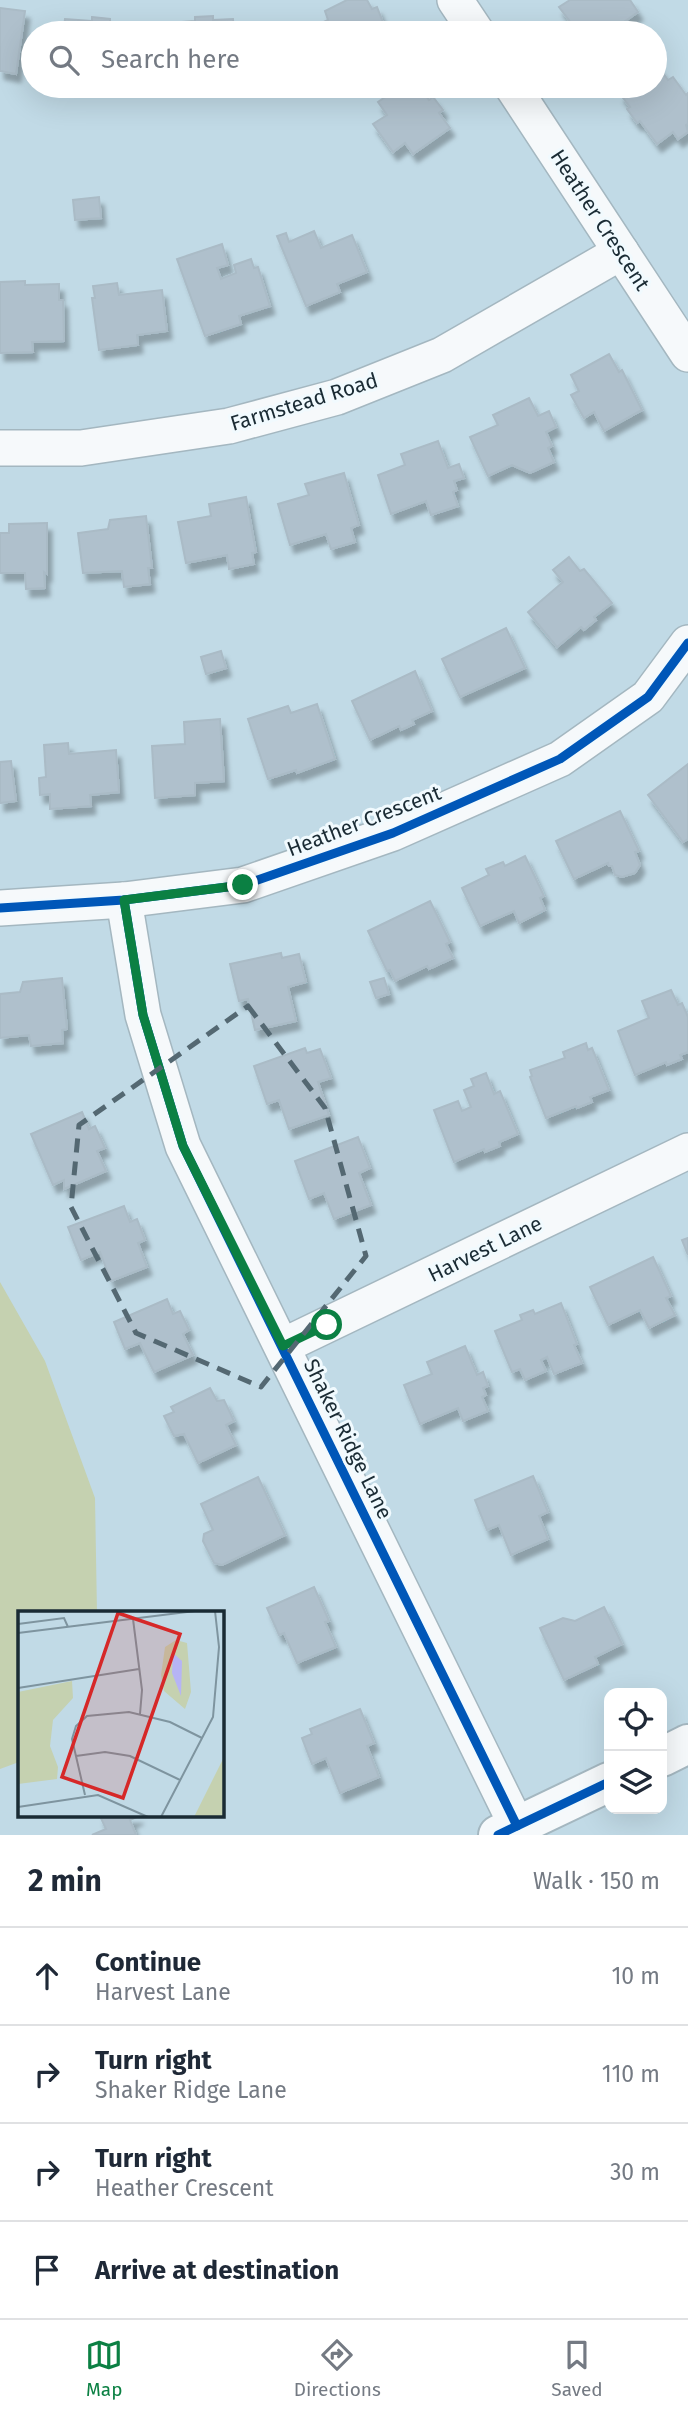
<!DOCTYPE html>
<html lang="en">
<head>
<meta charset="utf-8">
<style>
  :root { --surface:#fff; --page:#f6f6f7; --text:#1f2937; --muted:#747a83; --line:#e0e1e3; --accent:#0b8043 }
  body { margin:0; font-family:"Fira Sans",sans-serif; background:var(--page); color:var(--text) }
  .controls { position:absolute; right:21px; bottom:21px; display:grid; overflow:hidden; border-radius:14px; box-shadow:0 7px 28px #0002 }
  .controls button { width:63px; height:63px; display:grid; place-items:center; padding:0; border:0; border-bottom:2px solid var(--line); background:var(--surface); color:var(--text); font:35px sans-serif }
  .stop { position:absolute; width:21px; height:21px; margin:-16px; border:5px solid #0b8043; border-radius:50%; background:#fff }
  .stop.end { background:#0b8043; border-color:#fff; box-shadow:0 2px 7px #0008 }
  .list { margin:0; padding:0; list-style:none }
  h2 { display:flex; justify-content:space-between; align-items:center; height:91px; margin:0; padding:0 28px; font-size:30px }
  h2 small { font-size:23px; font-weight:400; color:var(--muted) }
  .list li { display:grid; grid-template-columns:46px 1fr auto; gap:21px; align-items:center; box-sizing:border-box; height:98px; padding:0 28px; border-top:2px solid var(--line) }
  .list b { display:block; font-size:26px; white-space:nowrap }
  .list p { margin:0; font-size:23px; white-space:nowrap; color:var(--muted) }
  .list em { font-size:23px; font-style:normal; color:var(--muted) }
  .icon { flex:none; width:38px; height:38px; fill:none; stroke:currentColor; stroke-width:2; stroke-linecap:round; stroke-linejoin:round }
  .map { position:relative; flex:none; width:688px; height:1835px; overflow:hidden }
  .search { position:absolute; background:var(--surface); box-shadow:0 7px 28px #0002; left:21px; right:21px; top:21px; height:77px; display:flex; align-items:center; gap:18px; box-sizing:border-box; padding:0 24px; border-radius:38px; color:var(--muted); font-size:26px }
  .sheet { height:483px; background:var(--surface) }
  nav { display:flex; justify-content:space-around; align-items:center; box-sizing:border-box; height:98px; border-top:2px solid var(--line); background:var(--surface); font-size:19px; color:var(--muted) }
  nav a { display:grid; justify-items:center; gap:4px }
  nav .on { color:var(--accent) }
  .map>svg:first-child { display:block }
  .green { fill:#c5d1b0 }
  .building { fill:#afc0cc; stroke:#aabbc6; stroke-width:2; filter:url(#shadow) }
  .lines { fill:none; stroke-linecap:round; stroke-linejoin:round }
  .street-casing { stroke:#a4b7c0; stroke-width:38 }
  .secondary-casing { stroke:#a4b7c0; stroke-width:42 }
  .street { stroke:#f6f9fb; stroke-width:35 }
  .secondary { stroke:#f6f9fb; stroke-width:38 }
  .cycleway-casing { stroke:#f1fafe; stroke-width:13 }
  .cycleway { stroke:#0057b8; stroke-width:9 }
  .route { stroke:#0b8043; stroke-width:9 }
  .marked { fill:none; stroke:#546872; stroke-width:5; stroke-dasharray:14 9; stroke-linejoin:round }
  .labels { text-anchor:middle; stroke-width:6; stroke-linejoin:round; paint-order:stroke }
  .street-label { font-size:21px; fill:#1a2b34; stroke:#f1fafe }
  .inset-road { fill:none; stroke:#7e949f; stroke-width:2 }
  .view { fill:#d62828; fill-opacity:0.15; stroke:#d62828; stroke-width:3.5 }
  .inset-edge { fill:none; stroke:#1a2b34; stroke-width:3.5 }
</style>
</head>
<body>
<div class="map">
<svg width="688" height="1835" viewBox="0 0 688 1835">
  <defs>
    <filter id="shadow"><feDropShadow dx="4.5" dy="8" stdDeviation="2" flood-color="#0004"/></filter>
  </defs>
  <rect width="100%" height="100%" fill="#c1dae6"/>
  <polygon class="green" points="0,1282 45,1361 95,1498 97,1613 19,1613 19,1762 0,1769"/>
  <g class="building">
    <polygon points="347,0 367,0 372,9 377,7 387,33 316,33 313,27 328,20 325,11"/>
    <polygon points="570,0 630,0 638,12 624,22 632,33 574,33 571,23 559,7"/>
    <polygon points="0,8 25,11 16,74 0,71"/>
    <polygon points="213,16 213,20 233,19 234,33 169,33 169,23 195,21 195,17"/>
    <polygon points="92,17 110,19 110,22 128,24 128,33 63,33 65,19 92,21"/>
    <polygon points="658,66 668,80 673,77 686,95 688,93 688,124 686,125 688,132 678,139 673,132 657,144 640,121 637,123 627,109 630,107 620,94 631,86 655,86 655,68"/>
    <polygon points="401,86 419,86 429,100 433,97 443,110 439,113 450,128 413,154 405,143 393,152 373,124 387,115 378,102"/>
    <polygon points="99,197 101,218 75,220 73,200"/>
    <polygon points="314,231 321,248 352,235 367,272 337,284 340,292 306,306 277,236 286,233 289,242"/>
    <polygon points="222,244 228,265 217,268 221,279 236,273 234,265 251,259 254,268 258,267 270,306 239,316 241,324 205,336 177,259"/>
    <polygon points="25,281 25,285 59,284 59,300 63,300 64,341 32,342 33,352 0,353 0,282"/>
    <polygon points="117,283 119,295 162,290 167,331 137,335 138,345 99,350 92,298 95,298 93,286"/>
    <polygon points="609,354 619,372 622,370 642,410 604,431 594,412 584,418 571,395 579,391 571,375"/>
    <polygon points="529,398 538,416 549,411 556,427 546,432 552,446 548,448 554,462 530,473 512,465 488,476 470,437 498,425 493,415"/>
    <polygon points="438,441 448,468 459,464 464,478 454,481 457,490 453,492 458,506 431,515 426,501 391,514 378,475 405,465 401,454"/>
    <polygon points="344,473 359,525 351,528 355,542 331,549 326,534 290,545 278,504 309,495 305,484"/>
    <polygon points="246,497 256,552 252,553 254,564 229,569 227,555 186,563 178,522 211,516 209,504"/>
    <polygon points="146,516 152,568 148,568 150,584 124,587 122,571 83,573 78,533 108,529 110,520"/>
    <polygon points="47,523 47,574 44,572 45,588 26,589 25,573 0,573 0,533 9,533 9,524"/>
    <polygon points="569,557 580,571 584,569 612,603 594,617 596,620 584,630 581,627 557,647 528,612 563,582 553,570"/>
    <polygon points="506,628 525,668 460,697 442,659"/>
    <polygon points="221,651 226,668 206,674 201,657"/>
    <polygon points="415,671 432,711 412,720 414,724 401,730 399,726 370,740 352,701"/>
    <polygon points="317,704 335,759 297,773 296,770 268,779 248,719 288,706 291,713"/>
    <polygon points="220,719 224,781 195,783 195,795 155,798 152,746 185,744 184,722"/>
    <polygon points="68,743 69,754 116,750 119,792 90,795 91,806 50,809 50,794 40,795 39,778 46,777 44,745"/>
    <polygon points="11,761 16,801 0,803 0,762"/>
    <polygon points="688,764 688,839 683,842 648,795"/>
    <polygon points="620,811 639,851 635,852 640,865 635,873 622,877 615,875 612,866 609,866 608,863 574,879 556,841"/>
    <polygon points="525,856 544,896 540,898 545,910 519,923 514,911 480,926 462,888 489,875 486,869 503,862 505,866"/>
    <polygon points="430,901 450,942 446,944 453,958 429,969 427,966 395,981 390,970 387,971 368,931"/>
    <polygon points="281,953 282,958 299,954 306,982 288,987 296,1021 255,1030 248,999 239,1001 230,964"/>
    <polygon points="62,978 67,1029 62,1030 63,1043 31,1046 29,1035 0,1038 0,994 20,992 23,982"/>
    <polygon points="384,978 389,994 376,998 370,982"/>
    <polygon points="671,990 678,1005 682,1003 688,1017 688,1052 680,1055 682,1059 667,1065 666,1062 635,1075 618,1031 649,1018 642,1001"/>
    <polygon points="586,1043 588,1050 592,1048 609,1090 590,1097 592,1102 577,1108 576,1106 546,1118 530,1077 532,1076 530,1070 565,1058 563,1052"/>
    <polygon points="305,1048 307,1053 320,1049 331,1078 318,1082 329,1115 289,1129 279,1100 267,1104 254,1066"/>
    <polygon points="486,1073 494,1094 500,1091 518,1134 499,1142 500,1146 485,1152 484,1149 454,1162 434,1110 458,1101 462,1111 471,1107 464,1090 474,1086 471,1079"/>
    <polygon points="82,1112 89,1129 95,1126 105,1148 97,1151 106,1171 64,1189 64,1180 53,1185 31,1134"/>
    <polygon points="358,1137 370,1168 359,1173 371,1205 334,1219 324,1193 309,1199 295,1161"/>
    <polygon points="124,1206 130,1222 137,1219 145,1240 138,1243 147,1267 111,1281 100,1252 81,1260 68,1227"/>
    <polygon points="688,1238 688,1255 682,1240"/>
    <polygon points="653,1257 671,1296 666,1298 675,1315 649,1328 640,1310 608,1325 590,1287"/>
    <polygon points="167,1299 173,1314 180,1311 189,1330 183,1334 193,1355 154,1372 140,1343 125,1349 114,1322"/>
    <polygon points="561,1303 577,1344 574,1345 582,1363 554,1374 547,1357 541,1360 546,1371 525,1380 520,1369 512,1372 495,1331 522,1320 520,1315 533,1310 535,1314"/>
    <polygon points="465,1346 477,1375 483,1372 488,1386 483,1388 486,1395 482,1397 488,1411 463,1421 458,1408 420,1424 404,1385 432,1374 427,1362"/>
    <polygon points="210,1388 217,1401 224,1400 234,1421 226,1425 236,1445 198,1463 184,1434 174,1436 164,1416 174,1412 171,1407"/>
    <polygon points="533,1476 548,1512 539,1516 548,1539 511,1555 499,1525 487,1530 475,1500"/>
    <polygon points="258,1477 285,1535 222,1565 214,1563 203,1541 204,1534 213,1530 201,1504"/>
    <polygon points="314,1587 329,1621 325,1622 336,1647 297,1663 284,1633 279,1635 267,1608"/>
    <polygon points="604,1607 622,1644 595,1657 598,1664 564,1680 540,1628 563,1618 575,1621"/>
    <polygon points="360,1709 374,1743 367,1746 379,1777 340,1793 326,1758 312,1764 302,1738 312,1734 310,1729"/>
    <polygon points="100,1816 139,1816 130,1820 136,1835 92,1835 106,1829"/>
  </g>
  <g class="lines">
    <defs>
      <g id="street">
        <polyline points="455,0 477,33"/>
        <polyline points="512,86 688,354"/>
        <polyline points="0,448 81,448 229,426 337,397 442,355 621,252"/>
        <polyline points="124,900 143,1015 183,1146 517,1826"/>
        <polyline points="0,908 124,900 243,885 393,833 560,759 648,697 688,643"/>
        <polyline points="283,1346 688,1151"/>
      </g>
      <g id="secondary">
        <polyline points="662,1757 688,1744"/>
        <polyline points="498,1835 609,1782"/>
      </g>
    </defs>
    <use href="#street" class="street-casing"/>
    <use href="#secondary" class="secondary-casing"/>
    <use href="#street" class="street"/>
    <use href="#secondary" class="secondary"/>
    <defs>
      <g id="cycleway">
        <polyline points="124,900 143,1015 183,1146 517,1826"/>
        <polyline points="0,908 124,900 243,885 393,833 560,759 648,697 688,643"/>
        <polyline points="498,1835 609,1782"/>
      </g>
    </defs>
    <use href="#cycleway" class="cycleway-casing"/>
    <use href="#cycleway" class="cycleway"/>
  </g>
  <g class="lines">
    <polyline class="route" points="243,885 124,900 143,1015 183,1146 283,1346 327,1325"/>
  </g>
  <path class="marked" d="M248 1006 325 1108 366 1256 261 1387 136 1333 71 1207 79 1125Z"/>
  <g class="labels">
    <g class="street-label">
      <text transform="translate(600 220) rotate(57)" y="7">Heather Crescent</text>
      <text transform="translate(304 402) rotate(-17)" y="7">Farmstead Road</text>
      <text transform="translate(364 821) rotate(-21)" y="7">Heather Crescent</text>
      <text transform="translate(485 1249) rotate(-26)" y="7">Harvest Lane</text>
      <text transform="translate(348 1439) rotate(64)" y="7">Shaker Ridge Lane</text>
    </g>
  </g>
  <g transform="translate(18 1611)">
    <rect width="206" height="206" fill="#c1dae6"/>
    <path d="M158 29 169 32 173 81 167 98 146 80 143 64 147 36ZM54 70 55 87 35 109 32 135 40 156 39 168 0 173V81ZM206 146V206H176Z" fill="#c5d1b0"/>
    <path d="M155 42 164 50 163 85 154 62Z" fill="#b6b4f5"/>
    <path class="inset-road" d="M115 8 124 79 122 103M0 13 46 7 50 16M0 22 177 0M0 77 121 58M58 145 87 141 112 145 162 169M67 184 54 128 58 115 69 105 111 101 152 111 184 127M0 196 80 184 130 206M143 206 195 106 201 36 197 0"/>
    <path class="view" d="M100 2 162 23 105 187 44 166Z"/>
    <rect width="206" height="206" class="inset-edge"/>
  </g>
</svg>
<div class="controls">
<button><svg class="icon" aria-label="locate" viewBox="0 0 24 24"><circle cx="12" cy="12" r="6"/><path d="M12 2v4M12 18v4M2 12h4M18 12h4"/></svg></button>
<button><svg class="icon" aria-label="layers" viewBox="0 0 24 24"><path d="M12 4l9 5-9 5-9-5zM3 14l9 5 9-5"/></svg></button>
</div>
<div class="stop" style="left:327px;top:1325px"></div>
<div class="stop end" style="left:243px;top:885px"></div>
<div class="search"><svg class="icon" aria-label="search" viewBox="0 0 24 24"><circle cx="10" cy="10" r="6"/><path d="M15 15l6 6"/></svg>Search here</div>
</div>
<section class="sheet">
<h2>2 min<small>Walk · 150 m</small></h2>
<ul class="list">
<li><svg class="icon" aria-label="ahead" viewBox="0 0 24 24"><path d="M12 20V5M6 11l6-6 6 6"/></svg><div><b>Continue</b><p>Harvest Lane</p></div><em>10 m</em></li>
<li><svg class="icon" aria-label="right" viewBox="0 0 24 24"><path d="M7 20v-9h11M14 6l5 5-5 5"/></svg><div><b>Turn right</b><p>Shaker Ridge Lane</p></div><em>110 m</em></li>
<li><svg class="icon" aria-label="right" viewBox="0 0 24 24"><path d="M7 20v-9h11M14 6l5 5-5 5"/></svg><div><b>Turn right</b><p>Heather Crescent</p></div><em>30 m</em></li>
<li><svg class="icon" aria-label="arrive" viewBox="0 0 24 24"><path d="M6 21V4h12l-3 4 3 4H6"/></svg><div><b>Arrive at destination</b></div></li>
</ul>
</section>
<nav>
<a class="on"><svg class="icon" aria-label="map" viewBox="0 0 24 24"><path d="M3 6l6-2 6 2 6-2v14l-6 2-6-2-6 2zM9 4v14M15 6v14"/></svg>Map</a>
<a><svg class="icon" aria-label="directions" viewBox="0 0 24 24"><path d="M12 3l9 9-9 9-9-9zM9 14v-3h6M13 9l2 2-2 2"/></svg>Directions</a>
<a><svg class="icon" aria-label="saved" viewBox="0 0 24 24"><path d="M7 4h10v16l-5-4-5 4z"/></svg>Saved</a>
</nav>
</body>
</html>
